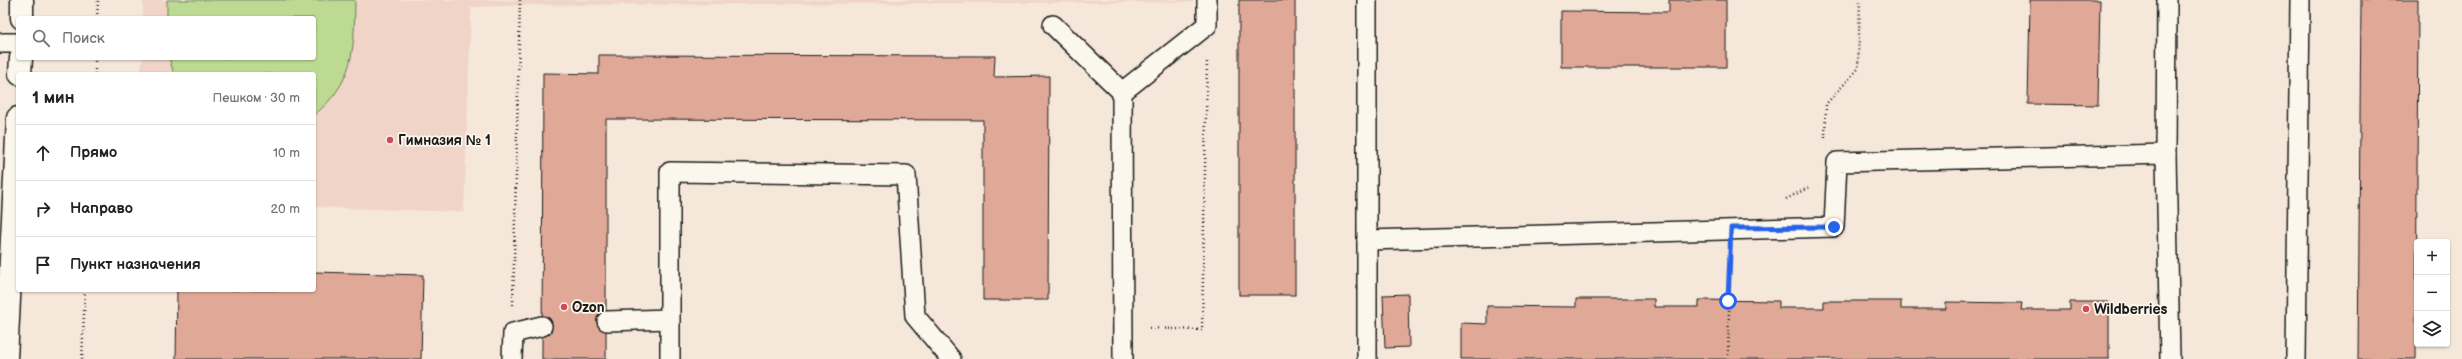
<!DOCTYPE html>
<html lang="ru">
<head>
<meta charset="utf-8">
<style>
  :root { --surface:#fff; --page:#f2f2f2; --text:#222; --muted:#767676; --line:#e0e0e0 }
  body { margin:0; font-family:"Balsamiq Sans",sans-serif; background:var(--page); color:var(--text) }
  .controls { position:absolute; right:12px; bottom:12px; display:grid; overflow:hidden; border-radius:4px; box-shadow:0 1px 3px #0004 }
  .controls button { width:36px; height:36px; display:grid; place-items:center; padding:0; border:0; border-bottom:1px solid var(--line); background:var(--surface); color:var(--text); font:20px sans-serif }
  .stop { position:absolute; width:12px; height:12px; margin:-9px; border:3px solid #2563eb; border-radius:50%; background:#fff }
  .stop.end { background:#2563eb; border-color:#fff; box-shadow:0 1px 4px #0008 }
  .list { margin:0; padding:0; list-style:none }
  h2 { display:flex; justify-content:space-between; align-items:center; height:52px; margin:0; padding:0 16px; font-size:17px }
  h2 small { font-size:13px; font-weight:400; color:var(--muted) }
  .list li { display:grid; grid-template-columns:26px 1fr auto; gap:12px; align-items:center; box-sizing:border-box; height:56px; padding:0 16px; border-top:1px solid var(--line) }
  .list b { display:block; font-size:15px; white-space:nowrap }
  .list em { font-size:13px; font-style:normal; color:var(--muted) }
  .icon { flex:none; width:22px; height:22px; fill:none; stroke:currentColor; stroke-width:2; stroke-linecap:round; stroke-linejoin:round }
  .map { position:relative; flex:none; width:2462px; height:359px; overflow:hidden }
  .search { position:absolute; background:var(--surface); box-shadow:0 1px 3px #0004; left:16px; top:16px; width:300px; height:44px; display:flex; align-items:center; gap:10px; box-sizing:border-box; padding:0 14px; border-radius:4px; color:var(--muted); font-size:15px }
  .panel { position:absolute; background:var(--surface); box-shadow:0 1px 3px #0004; left:16px; top:72px; width:300px; height:220px; border-radius:4px }
  .map>svg:first-child { display:block }
  .built { fill:#efd4c7 }
  .green { fill:#bcda92; stroke:#6c7b57 }
  .building { fill:#e0a997; stroke:#1c1c1c }
  .lines { fill:none; stroke-linecap:round; stroke-linejoin:round }
  .lane-casing { stroke:#1c1c1c; stroke-width:22 }
  .secondary-casing { stroke:#1c1c1c; stroke-width:25 }
  .path { stroke:#1c1c1c; stroke-width:2.5; stroke-dasharray:1 3; stroke-linecap:butt }
  .lane { stroke:#fbf7ec; stroke-width:19 }
  .secondary { stroke:#fbf7ec; stroke-width:22 }
  .route { stroke:#2563eb; stroke-width:5 }
  .poi-dot { fill:#d1495b; stroke:#fbf7ec; stroke-width:1.5 }
  .labels { text-anchor:middle; stroke-width:3.5; stroke-linejoin:round; paint-order:stroke }
  .poi-label { font-size:14px; font-weight:bold; fill:#1c1c1c; stroke:#fbf7ec; text-anchor:start }
</style>
</head>
<body>
<div class="map">
<svg width="2462" height="359" viewBox="0 0 2462 359">
  <rect width="100%" height="100%" fill="#f6e7db"/>
  <filter id="ink" filterUnits="userSpaceOnUse"><feTurbulence type="fractalNoise" baseFrequency=".025" numOctaves="2"/><feDisplacementMap in="SourceGraphic" scale="8" xChannelSelector="R" yChannelSelector="G"/><feConvolveMatrix kernelMatrix="1 2 1 2 8 2 1 2 1" color-interpolation-filters="sRGB"/></filter>
  <g filter="url(#ink)">
    <polygon class="built" points="143,0 1193,0 1193,2 530,5 471,7 464,212 314,207 314,74 141,74 142,58 314,58 314,18 143,18"/>
    <path class="green" d="M167 0H355C354 49 355 82 314 115V74H174L169 58H314V18H167Z"/>
    <g class="building">
      <rect x="1239" y="0" width="56" height="295"/>
      <polygon points="1669,0 1726,0 1726,67 1561,67 1561,11 1669,12"/>
      <polygon points="2030,0 2100,0 2098,105 2028,104"/>
      <polygon points="2361,0 2418,0 2416,359 2358,359"/>
      <polygon points="599,55 995,56 994,77 1049,76 1048,300 983,300 983,120 606,119 606,359 542,359 543,73 599,74"/>
      <polygon points="314,272 423,275 421,359 176,359 177,290 314,290"/>
      <polygon points="1408,294 1409,347 1385,348 1383,295"/>
      <polygon points="1576,299 1654,299 1654,307 1699,307 1699,300 1779,301 1779,308 1824,308 1824,301 1901,301 1901,309 1946,309 1946,302 2022,303 2021,310 2070,310 2070,302 2109,302 2109,359 1461,359 1461,323 1487,324 1487,306 1576,307"/>
    </g>
    <g class="lines">
      <defs>
        <g id="lane">
          <polyline points="1367,0 1367,240"/>
          <polyline points="2167,0 2166,154 2170,359"/>
          <polyline points="1053,25 1122,92 1123,359"/>
          <polyline points="0,43 18,43"/>
          <polyline points="1122,92 1207,25 1207,0"/>
          <polyline points="607,321 669,319"/>
          <polyline points="512,359 513,333 542,326"/>
          <polyline points="670,359 670,172 906,175 915,316 951,359"/>
          <polyline points="1367,359 1367,240 1834,227 1837,162 2166,154"/>
          <polyline points="2296,359 2300,0"/>
        </g>
        <g id="secondary">
          <polyline points="22,18 22,0"/>
          <polyline points="20,74 21,58"/>
          <polyline points="6,359 18,118"/>
        </g>
      </defs>
      <use href="#lane" class="lane-casing"/>
      <use href="#secondary" class="secondary-casing"/>
      <g class="path">
        <polyline points="97,18 98,0"/>
        <polyline points="95,74 95,58"/>
        <polyline points="1825,138 1826,104 1858,69 1860,0"/>
        <polyline points="1786,199 1808,188"/>
        <polyline points="513,305 520,0"/>
        <polyline points="1149,328 1202,330 1207,61"/>
        <polyline points="82,359 85,290"/>
        <polyline points="1728,359 1730,258"/>
      </g>
      <use href="#lane" class="lane"/>
      <use href="#secondary" class="secondary"/>
    </g>
  </g>
  <g class="lines" filter="url(#ink)">
    <polyline class="route" points="1728,301 1731,228 1834,227"/>
  </g>
  <g class="poi-dot">
    <circle cx="390" cy="140" r="4"/>
    <circle cx="564" cy="307" r="4"/>
    <circle cx="2086" cy="309" r="4"/>
  </g>
  <g class="labels">
    <g class="poi-label">
      <text x="398" y="145">Гимназия № 1</text>
      <text x="572" y="312">Ozon</text>
      <text x="2094" y="314">Wildberries</text>
    </g>
  </g>
</svg>
<div class="controls">
<button>+</button>
<button>−</button>
<button><svg class="icon" aria-label="layers" viewBox="0 0 24 24"><path d="M12 4l9 5-9 5-9-5zM3 14l9 5 9-5"/></svg></button>
</div>
<div class="stop" style="left:1728px;top:301px"></div>
<div class="stop end" style="left:1834px;top:227px"></div>
<div class="search"><svg class="icon" aria-label="search" viewBox="0 0 24 24"><circle cx="10" cy="10" r="6"/><path d="M15 15l6 6"/></svg>Поиск</div>
<section class="panel">
<h2>1 мин<small>Пешком · 30 m</small></h2>
<ul class="list">
<li><svg class="icon" aria-label="ahead" viewBox="0 0 24 24"><path d="M12 20V5M6 11l6-6 6 6"/></svg><div><b>Прямо</b></div><em>10 m</em></li>
<li><svg class="icon" aria-label="right" viewBox="0 0 24 24"><path d="M7 20v-9h11M14 6l5 5-5 5"/></svg><div><b>Направо</b></div><em>20 m</em></li>
<li><svg class="icon" aria-label="arrive" viewBox="0 0 24 24"><path d="M6 21V4h12l-3 4 3 4H6"/></svg><div><b>Пункт назначения</b></div></li>
</ul>
</section>
</div>
</body>
</html>
